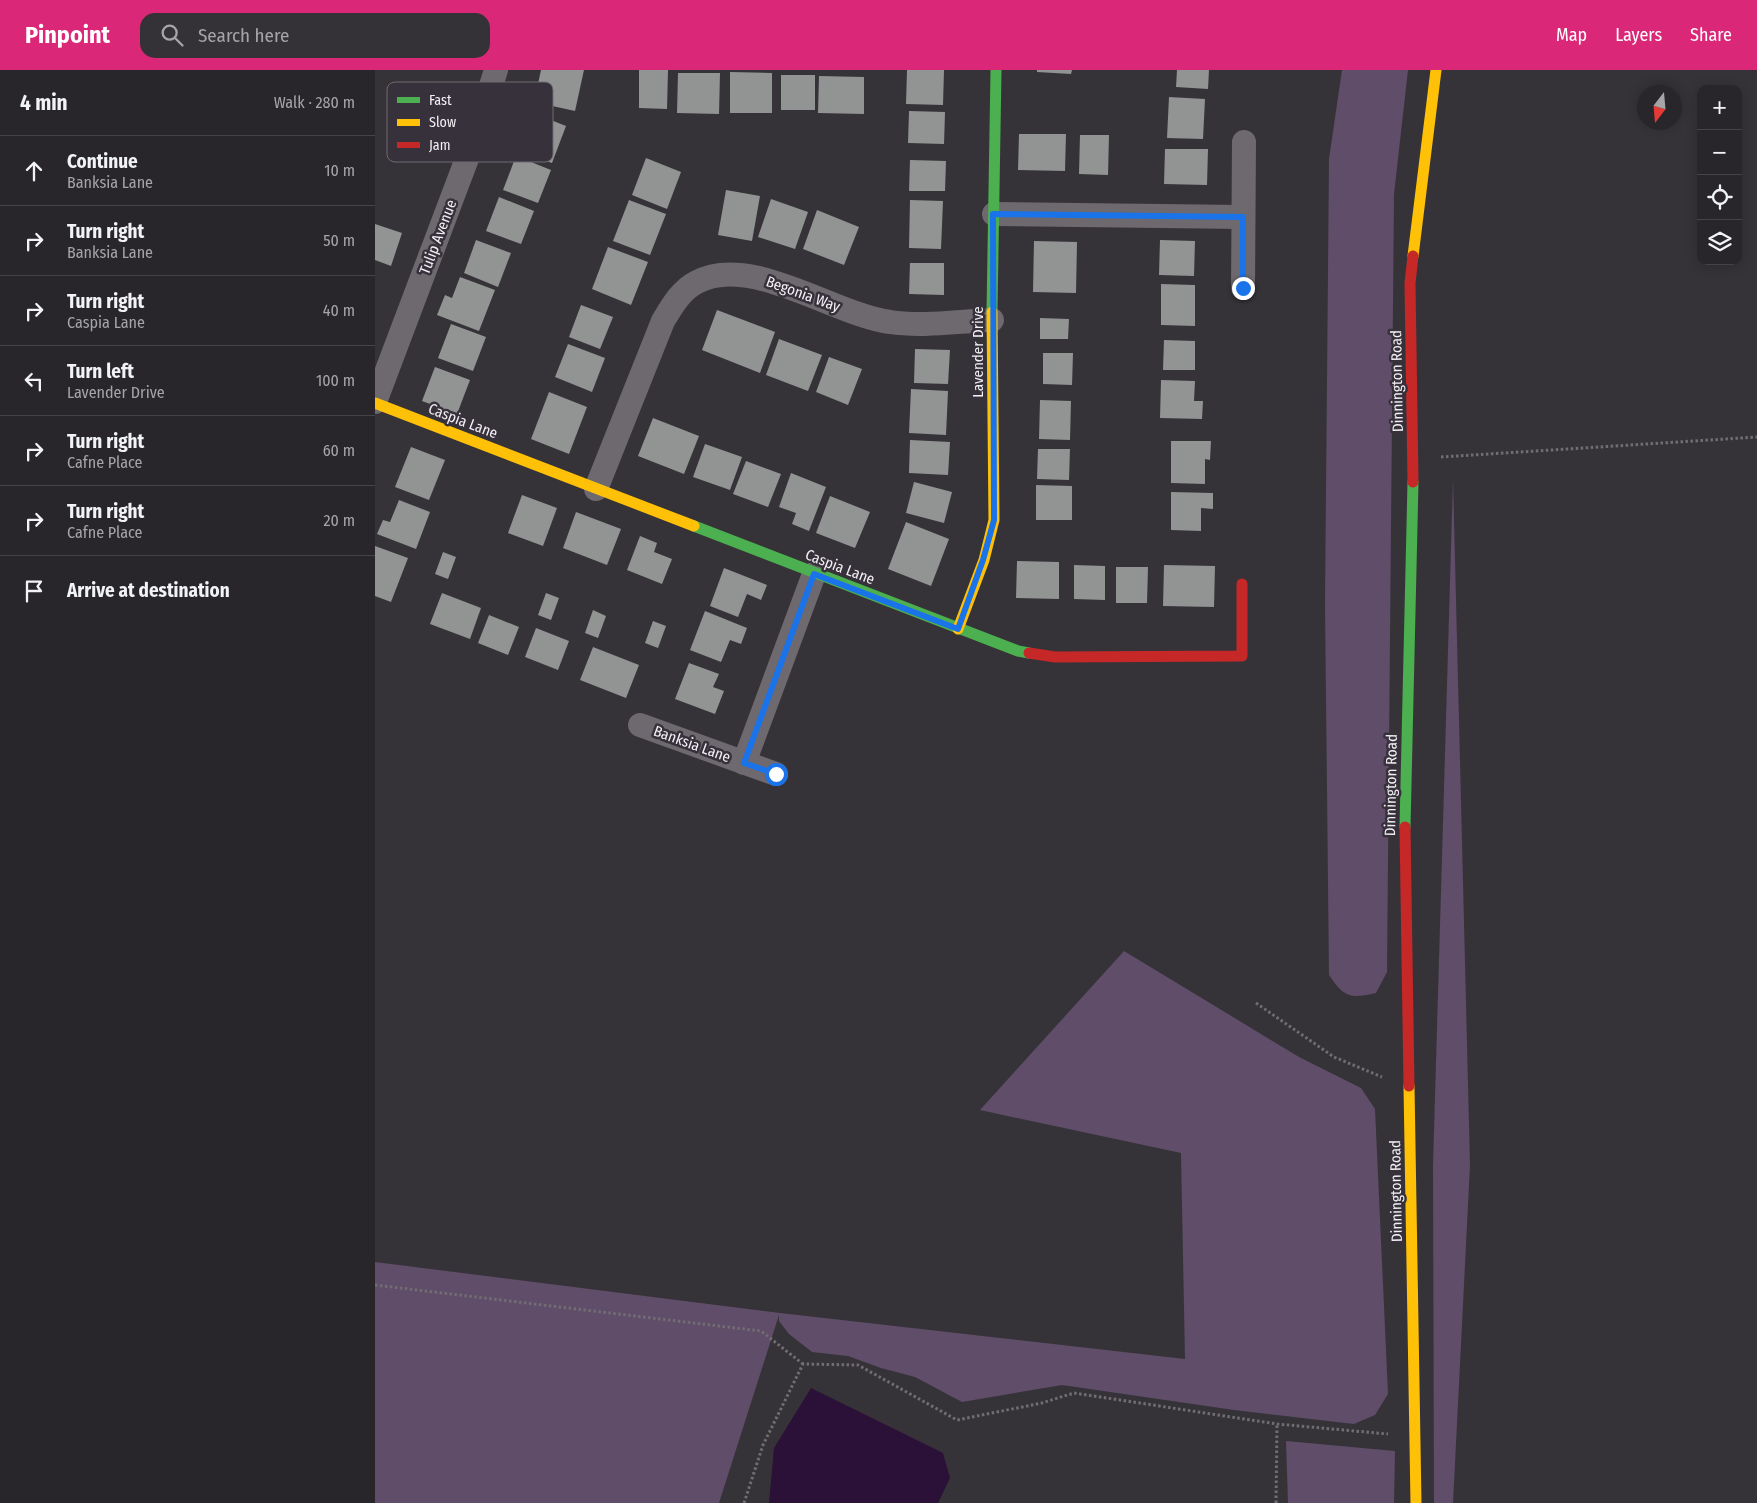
<!DOCTYPE html>
<html lang="en">
<head>
<meta charset="utf-8">
<style>
  :root { --surface:#28262a; --page:#343236; --text:#f1f3f6; --muted:#a5a5a8; --line:#444347; --accent:#db2777 }
  body { margin:0; font-family:"Fira Sans Condensed",sans-serif; background:var(--page); color:var(--text) }
  .controls { position:absolute; right:15px; top:15px; display:grid; overflow:hidden; border-radius:10px; box-shadow:0 2px 12px #0003 }
  .controls button { width:45px; height:45px; display:grid; place-items:center; padding:0; border:0; border-bottom:1px solid var(--line); background:var(--surface); color:var(--text); font:25px sans-serif }
  .compass { position:absolute; left:1262px; top:15px; width:45px; height:45px; border-radius:50%; background:var(--surface); box-shadow:0 2px 12px #0003; rotate:196deg }
  .stop { position:absolute; width:15px; height:15px; margin:-11px; border:4px solid #1a73e8; border-radius:50%; background:#fff }
  .stop.end { background:#1a73e8; border-color:#fff; box-shadow:0 1px 5px #0008 }
  .list { margin:0; padding:0; list-style:none }
  h2 { display:flex; justify-content:space-between; align-items:center; height:65px; margin:0; padding:0 20px; font-size:21px }
  h2 small { font-size:16px; font-weight:400; color:var(--muted) }
  .list li { display:grid; grid-template-columns:32px 1fr auto; gap:15px; align-items:center; box-sizing:border-box; height:70px; padding:0 20px; border-top:1px solid var(--line) }
  .list b { display:block; font-size:19px; white-space:nowrap }
  .list p { margin:0; font-size:16px; white-space:nowrap; color:var(--muted) }
  .list em { font-size:16px; font-style:normal; color:var(--muted) }
  .icon { flex:none; width:28px; height:28px; fill:none; stroke:currentColor; stroke-width:2; stroke-linecap:round; stroke-linejoin:round }
  .map { position:relative; flex:none; width:1382px; height:1433px; overflow:hidden }
  header { display:flex; align-items:center; gap:30px; box-sizing:border-box; height:70px; padding:0 25px; background:var(--accent); color:#fff }
  header strong { font-size:24px }
  nav { display:flex; gap:28px; margin-inline-start:auto; font-size:18px }
  .search { width:350px; height:45px; background:var(--page); display:flex; align-items:center; gap:12px; box-sizing:border-box; padding:0 18px; border-radius:15px; color:var(--muted); font-size:19px }
  main { display:flex }
  aside { flex:1; background:var(--surface) }
  .map>svg:first-child { display:block }
  .green { fill:#5f4d69 }
  .water { fill:#2b1038 }
  .building { fill:#929393 }
  .lines { fill:none; stroke-linecap:round; stroke-linejoin:round }
  .path { stroke:#716d73; stroke-width:3; stroke-dasharray:2.5 2.5; stroke-linecap:butt }
  .street { stroke:#6d696f; stroke-width:24 }
  .fast { stroke:#4caf50; stroke-width:11 }
  .slow { stroke:#ffc107; stroke-width:11 }
  .jam { stroke:#c62828; stroke-width:11 }
  .route { stroke:#1a73e8; stroke-width:6 }
  .labels { text-anchor:middle; stroke-width:5; stroke-linejoin:round; paint-order:stroke }
  .street-label { font-size:15px; fill:#f3f0f5; stroke:#36313a }
  .key { fill:#36313a; stroke:#6f6a72; stroke-width:1 }
  .key-label { font-size:14px; fill:#f3f0f5 }
</style>
</head>
<body>
<header>
<strong>Pinpoint</strong>
<div class="search"><svg class="icon" aria-label="search" viewBox="0 0 24 24"><circle cx="10" cy="10" r="6"/><path d="M15 15l6 6"/></svg>Search here</div>
<nav><a>Map</a><a>Layers</a><a>Share</a></nav>
</header>
<main>
<aside>
<h2>4 min<small>Walk · 280 m</small></h2>
<ul class="list">
<li><svg class="icon" aria-label="ahead" viewBox="0 0 24 24"><path d="M12 20V5M6 11l6-6 6 6"/></svg><div><b>Continue</b><p>Banksia Lane</p></div><em>10 m</em></li>
<li><svg class="icon" aria-label="right" viewBox="0 0 24 24"><path d="M7 20v-9h11M14 6l5 5-5 5"/></svg><div><b>Turn right</b><p>Banksia Lane</p></div><em>50 m</em></li>
<li><svg class="icon" aria-label="right" viewBox="0 0 24 24"><path d="M7 20v-9h11M14 6l5 5-5 5"/></svg><div><b>Turn right</b><p>Caspia Lane</p></div><em>40 m</em></li>
<li><svg class="icon" aria-label="left" viewBox="0 0 24 24"><path d="M17 20v-9H6M10 6l-5 5 5 5"/></svg><div><b>Turn left</b><p>Lavender Drive</p></div><em>100 m</em></li>
<li><svg class="icon" aria-label="right" viewBox="0 0 24 24"><path d="M7 20v-9h11M14 6l5 5-5 5"/></svg><div><b>Turn right</b><p>Cafne Place</p></div><em>60 m</em></li>
<li><svg class="icon" aria-label="right" viewBox="0 0 24 24"><path d="M7 20v-9h11M14 6l5 5-5 5"/></svg><div><b>Turn right</b><p>Cafne Place</p></div><em>20 m</em></li>
<li><svg class="icon" aria-label="arrive" viewBox="0 0 24 24"><path d="M6 21V4h12l-3 4 3 4H6"/></svg><div><b>Arrive at destination</b></div></li>
</ul>
</aside>
<div class="map">
<svg width="1382" height="1433" viewBox="0 0 1382 1433">
  <rect width="100%" height="100%" fill="#363338"/>
  <g class="green">
    <path d="M967 0H1033L1019 124 1012 902 1001 923C974 929 969 927 954 905L950 534 954 89Z"/>
    <polygon points="1078,409 1095,1095 1078,1433 1059,1433 1058,1096"/>
    <polygon points="749,881 924,987 986,1018 1000,1039 1013,1324 1000,1345 979,1354 859,1340 687,1315 587,1332 540,1307 506,1298 473,1286 437,1282 414,1264 404,1251 404,1245 344,1433 0,1433 0,1192 405,1243 810,1289 806,1083 605,1040"/>
    <polygon points="911,1371 1020,1381 1019,1433 913,1433"/>
  </g>
  <polygon class="water" points="436,1318 568,1383 575,1408 563,1433 394,1433 399,1378"/>
  <g class="building">
    <polygon points="166,0 209,0 200,41 159,32"/>
    <polygon points="264,0 293,0 292,39 264,38"/>
    <polygon points="532,0 569,0 568,35 531,34"/>
    <polygon points="662,0 697,0 696,4 662,2"/>
    <polygon points="802,0 834,0 833,19 801,17"/>
    <polygon points="355,2 397,3 397,43 355,43"/>
    <polygon points="303,3 345,3 344,44 302,43"/>
    <rect x="406" y="5" width="34" height="35"/>
    <polygon points="444,6 489,7 489,44 443,43"/>
    <polygon points="794,27 830,29 828,69 792,68"/>
    <polygon points="534,41 570,42 569,74 533,73"/>
    <polygon points="158,43 191,56 177,93 143,81"/>
    <polygon points="644,64 691,64 690,101 643,100"/>
    <polygon points="705,65 734,65 733,105 704,104"/>
    <polygon points="790,79 833,79 832,115 789,114"/>
    <polygon points="141,86 176,100 163,133 128,120"/>
    <polygon points="271,88 306,102 292,139 257,125"/>
    <polygon points="535,90 571,91 570,121 534,121"/>
    <polygon points="351,120 385,126 377,171 343,165"/>
    <polygon points="124,127 159,141 146,174 111,161"/>
    <polygon points="396,129 433,142 420,179 383,167"/>
    <polygon points="254,130 291,144 275,185 238,171"/>
    <polygon points="535,130 568,131 566,179 534,178"/>
    <polygon points="442,140 484,157 469,195 428,179"/>
    <polygon points="0,154 27,163 16,196 0,190"/>
    <polygon points="101,170 136,183 123,217 89,203"/>
    <polygon points="785,170 820,171 819,206 784,205"/>
    <polygon points="659,171 702,172 701,223 658,222"/>
    <polygon points="233,177 273,192 256,235 217,219"/>
    <polygon points="535,193 569,193 569,225 534,224"/>
    <polygon points="85,207 120,220 104,261 62,245 70,225 77,228"/>
    <polygon points="786,214 820,215 820,256 786,255"/>
    <polygon points="206,235 238,247 225,279 194,267"/>
    <polygon points="342,240 400,262 385,303 327,280"/>
    <polygon points="665,248 694,249 693,269 665,269"/>
    <polygon points="76,254 111,267 98,301 63,288"/>
    <polygon points="404,269 447,285 433,321 391,305"/>
    <polygon points="789,270 820,271 820,300 788,300"/>
    <polygon points="193,274 230,288 217,322 180,307"/>
    <polygon points="540,279 575,280 573,314 539,313"/>
    <polygon points="668,283 698,283 697,315 668,314"/>
    <polygon points="454,287 487,299 473,335 441,322"/>
    <polygon points="60,297 95,310 82,344 47,331"/>
    <polygon points="786,310 820,311 819,331 828,331 827,349 785,348"/>
    <polygon points="536,319 573,321 571,365 534,363"/>
    <polygon points="174,322 212,337 194,384 156,369"/>
    <polygon points="665,330 696,331 695,370 664,369"/>
    <polygon points="278,348 324,366 309,404 263,386"/>
    <polygon points="535,370 575,372 573,405 534,403"/>
    <polygon points="796,371 836,371 835,390 830,389 830,414 796,413"/>
    <polygon points="330,374 367,387 355,420 318,407"/>
    <polygon points="36,377 70,390 54,430 20,417"/>
    <polygon points="663,379 695,379 694,410 662,409"/>
    <polygon points="371,391 406,404 393,437 358,424"/>
    <polygon points="416,403 451,417 434,461 417,454 421,443 404,437"/>
    <polygon points="539,412 577,422 569,453 531,443"/>
    <polygon points="661,415 697,416 697,450 661,450"/>
    <polygon points="796,422 838,423 838,439 826,438 826,461 796,460"/>
    <polygon points="147,425 182,438 168,476 133,463"/>
    <polygon points="455,426 495,442 480,478 441,463"/>
    <polygon points="24,430 55,442 41,479 2,464 8,450 15,452"/>
    <polygon points="201,442 246,459 232,495 188,478"/>
    <polygon points="531,452 574,469 556,516 513,499"/>
    <polygon points="265,466 282,473 279,482 297,489 287,514 252,500"/>
    <polygon points="0,476 33,488 16,532 0,526"/>
    <polygon points="68,482 81,487 73,509 60,504"/>
    <polygon points="642,491 684,492 684,529 641,528"/>
    <polygon points="699,495 730,496 730,530 699,529"/>
    <polygon points="789,495 840,496 839,537 788,536"/>
    <polygon points="741,497 773,497 772,533 741,533"/>
    <polygon points="349,498 392,515 386,530 372,524 363,547 335,536"/>
    <polygon points="67,523 106,538 95,569 55,554"/>
    <polygon points="171,523 184,528 176,550 163,545"/>
    <polygon points="218,540 231,546 223,568 210,563"/>
    <polygon points="330,541 372,558 366,574 355,570 346,592 315,580"/>
    <polygon points="114,545 144,557 133,585 103,573"/>
    <polygon points="278,551 291,556 283,578 270,573"/>
    <polygon points="161,558 194,571 183,600 150,587"/>
    <polygon points="218,577 264,595 251,628 205,610"/>
    <polygon points="314,593 344,604 338,617 349,621 340,644 300,629"/>
  </g>
  <g class="lines">
    <g class="path">
      <polyline points="1066,387 1382,367"/>
      <polyline points="881,933 959,987 1007,1007"/>
      <polyline points="0,1215 386,1261 428,1294"/>
      <polyline points="369,1433 388,1375 428,1294 483,1295 582,1350 667,1333 699,1323 902,1354 1013,1364"/>
      <polyline points="901,1433 902,1354"/>
    </g>
    <g class="street">
      <polyline points="619,144 868,147"/>
      <polyline points="868,218 869,72"/>
      <polyline points="0,332 99,70 121,0"/>
      <path d="M221 419 288 251C297 236 306 220 322 212 375 183 460 245 515 252 548 257 584 251 617 250"/>
      <polyline points="265,655 401,704"/>
      <polyline points="369,693 439,504"/>
    </g>
    <g class="fast">
      <polyline points="617,242 621,0"/>
      <polyline points="319,456 643,581 654,583"/>
      <polyline points="1030,757 1038,412"/>
    </g>
    <g class="slow">
      <polyline points="1038,186 1061,0"/>
      <polyline points="0,333 319,456"/>
      <polyline points="583,559 609,490 619,450 617,242"/>
      <polyline points="1034,1016 1041,1433"/>
    </g>
    <g class="jam">
      <polyline points="1038,412 1035,213 1038,186"/>
      <polyline points="654,583 680,587 867,586 867,514"/>
      <polyline points="1030,757 1034,1016"/>
    </g>
  </g>
  <g class="lines">
    <polyline class="route" points="401,704 369,693 439,504 583,559 608,490 619,450 618,144 868,147 868,218"/>
  </g>
  <g class="labels">
    <g class="street-label">
      <text transform="translate(63 167) rotate(-69)" y="5">Tulip Avenue</text>
      <text transform="translate(428 224) rotate(20)" y="5">Begonia Way</text>
      <text transform="translate(603 282) rotate(-90)" y="5">Lavender Drive</text>
      <text transform="translate(1022 311) rotate(-91)" y="5">Dinnington Road</text>
      <text transform="translate(88 351) rotate(21)" y="5">Caspia Lane</text>
      <text transform="translate(465 497) rotate(21)" y="5">Caspia Lane</text>
      <text transform="translate(317 674) rotate(20)" y="5">Banksia Lane</text>
      <text transform="translate(1016 715) rotate(-89)" y="5">Dinnington Road</text>
      <text transform="translate(1021 1121) rotate(-91)" y="5">Dinnington Road</text>
    </g>
  </g>
  <rect x="12" y="12" width="166" height="80" rx="8" class="key"/>
  <rect x="22" y="27" width="23" height="6" fill="#4caf50"/>
  <rect x="22" y="49" width="23" height="7" fill="#ffc107"/>
  <rect x="22" y="72" width="23" height="6" fill="#c62828"/>
  <g class="key-label">
    <text x="54" y="35">Fast</text>
    <text x="54" y="57">Slow</text>
    <text x="54" y="80">Jam</text>
  </g>
</svg>
<div class="controls">
<button>+</button>
<button>−</button>
<button><svg class="icon" aria-label="locate" viewBox="0 0 24 24"><circle cx="12" cy="12" r="6"/><path d="M12 2v4M12 18v4M2 12h4M18 12h4"/></svg></button>
<button><svg class="icon" aria-label="layers" viewBox="0 0 24 24"><path d="M12 4l9 5-9 5-9-5zM3 14l9 5 9-5"/></svg></button>
</div>
<svg class="compass" viewBox="-18 -18 36 36"><path d="M0-13l5 13h-10z" fill="#e53935"/><path d="M0 13l5-13h-10z" fill="#a5a5a8"/></svg>
<div class="stop" style="left:401px;top:704px"></div>
<div class="stop end" style="left:868px;top:218px"></div>
</div>
</main>
</body>
</html>
